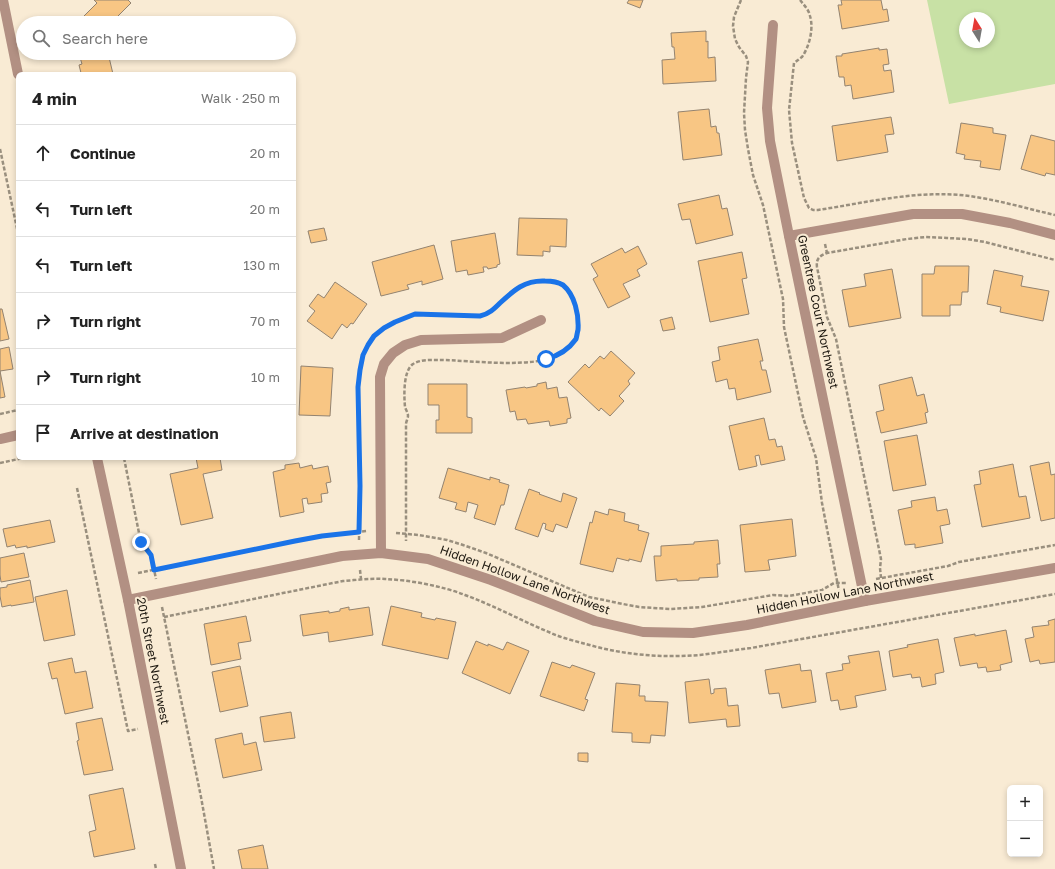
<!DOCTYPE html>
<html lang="en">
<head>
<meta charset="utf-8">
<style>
  :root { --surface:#fff; --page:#f6f6f6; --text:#222; --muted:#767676; --line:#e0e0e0 }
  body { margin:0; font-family:"Golos Text",sans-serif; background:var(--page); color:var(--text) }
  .controls { position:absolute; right:12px; bottom:12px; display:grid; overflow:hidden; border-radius:6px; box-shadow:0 2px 6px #0003 }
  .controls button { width:36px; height:36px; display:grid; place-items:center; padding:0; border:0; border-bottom:1px solid var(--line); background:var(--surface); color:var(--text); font:20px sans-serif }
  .compass { position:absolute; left:959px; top:12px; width:36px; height:36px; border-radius:50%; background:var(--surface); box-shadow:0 2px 6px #0003; rotate:349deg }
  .stop { position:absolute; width:12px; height:12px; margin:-9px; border:3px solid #1a73e8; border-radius:50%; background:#fff }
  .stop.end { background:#1a73e8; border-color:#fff; box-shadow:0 1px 4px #0008 }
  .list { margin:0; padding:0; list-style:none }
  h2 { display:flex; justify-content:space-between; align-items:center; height:52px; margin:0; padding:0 16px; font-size:17px }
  h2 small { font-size:13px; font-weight:400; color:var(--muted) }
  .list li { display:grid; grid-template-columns:26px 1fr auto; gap:12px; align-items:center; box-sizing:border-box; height:56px; padding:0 16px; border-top:1px solid var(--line) }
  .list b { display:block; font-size:15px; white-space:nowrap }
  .list em { font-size:13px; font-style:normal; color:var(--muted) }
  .icon { flex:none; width:22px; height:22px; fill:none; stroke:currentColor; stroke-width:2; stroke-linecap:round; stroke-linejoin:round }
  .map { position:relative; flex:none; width:1055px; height:869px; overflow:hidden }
  .search { position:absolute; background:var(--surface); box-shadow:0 2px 6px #0003; left:16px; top:16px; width:280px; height:44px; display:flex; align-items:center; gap:10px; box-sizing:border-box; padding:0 14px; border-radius:22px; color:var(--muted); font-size:15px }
  .panel { position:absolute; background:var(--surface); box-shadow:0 2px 6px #0003; left:16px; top:72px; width:280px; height:388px; border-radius:6px }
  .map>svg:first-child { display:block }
  .green { fill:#c8e1a5; fill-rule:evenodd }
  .building { fill:#f8c684; stroke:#938370 }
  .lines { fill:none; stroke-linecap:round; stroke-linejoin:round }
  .path { stroke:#998f7e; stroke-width:2.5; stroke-dasharray:4 2; stroke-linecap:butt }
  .minor { stroke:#b29083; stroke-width:10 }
  .route { stroke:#1a73e8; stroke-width:5 }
  .labels { text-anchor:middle; stroke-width:4; stroke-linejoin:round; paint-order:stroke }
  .street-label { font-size:12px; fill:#1d1810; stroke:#f9ebd4 }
</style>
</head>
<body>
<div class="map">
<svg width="1055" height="869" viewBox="0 0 1055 869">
  <rect width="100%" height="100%" fill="#f9ebd4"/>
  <path class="green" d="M927 0H1055V84L949 104ZM965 18H989V42H965Z"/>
  <g class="building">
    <polygon points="94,0 128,0 131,3 111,23 89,23 83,17 97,3"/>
    <polygon points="629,0 643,0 640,8 627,3"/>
    <polygon points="841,0 881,0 883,10 887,9 889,21 842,29 838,5 842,5"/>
    <polygon points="706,31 706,42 708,41 708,58 715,57 716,81 663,84 662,60 675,59 674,47 672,47 671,33"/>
    <polygon points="879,48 879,50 887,49 889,64 883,65 884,71 891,70 894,92 853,99 851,85 845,86 844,77 839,77 836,56 842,56 842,54"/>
    <polygon points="86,53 108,53 113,74 81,73 79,65 82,64 79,54"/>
    <polygon points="709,109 711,127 716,126 717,133 719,133 722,155 683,160 678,112"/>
    <polygon points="891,117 894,134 885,135 888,152 837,161 832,126"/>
    <polygon points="961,123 993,128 993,133 1006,135 1000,170 980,167 981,161 964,159 965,155 956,153"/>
    <polygon points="1031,135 1055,141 1055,175 1046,173 1045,176 1021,169"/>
    <polygon points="719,195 722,209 727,208 733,235 696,244 690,219 682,220 678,204"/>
    <polygon points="519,218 567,219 566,247 550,246 550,252 543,251 543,256 517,255"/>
    <polygon points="324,228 327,240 311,243 308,231"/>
    <polygon points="495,233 500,264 497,265 497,267 488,269 487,267 483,267 484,272 468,275 467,270 456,272 451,241"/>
    <polygon points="434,245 443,279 422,285 422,281 407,285 409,289 381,296 372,262"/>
    <polygon points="638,246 647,264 637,270 640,276 623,284 630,297 608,308 593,279 598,276 591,264 622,248 625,253"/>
    <polygon points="742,252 747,278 742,279 749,314 710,322 698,261"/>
    <polygon points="935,266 969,266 968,292 962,292 961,305 950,305 950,316 922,316 922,274 934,274"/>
    <polygon points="892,269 901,318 849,327 842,290 866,286 864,274"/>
    <polygon points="994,270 1023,276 1021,286 1049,291 1043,321 1000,312 1001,307 987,304"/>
    <polygon points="335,282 367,304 353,324 351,323 347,328 342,324 332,339 307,321 315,311 309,306 318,294 324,298"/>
    <polygon points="0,309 2,309 9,339 0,341"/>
    <polygon points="672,317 675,329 663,331 660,320"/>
    <polygon points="758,339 763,361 760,361 762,370 766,370 771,392 737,400 735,388 729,389 727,379 716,382 712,362 720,360 718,347"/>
    <polygon points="9,347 13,369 0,371 5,397 0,398 0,349"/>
    <polygon points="611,351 635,373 628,381 630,384 619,396 624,401 610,416 601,408 599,411 568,382 585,364 589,368 600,356 604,359"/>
    <polygon points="301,366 333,368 330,416 299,415"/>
    <polygon points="912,377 917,396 924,394 928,412 925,413 927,423 881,433 876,412 884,410 879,385"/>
    <polygon points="546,382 547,389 557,387 559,398 567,397 571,418 567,419 567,423 550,426 549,421 528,424 526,419 517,420 515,411 510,412 506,390 525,387 526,388 537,386 537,384"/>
    <polygon points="428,384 467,384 467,417 472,418 472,433 436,433 436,420 439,420 439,405 428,405"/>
    <polygon points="764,418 769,440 775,439 777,447 782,446 785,460 761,465 759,455 755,456 757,466 739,470 729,426"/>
    <polygon points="917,435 926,485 893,491 884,441"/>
    <polygon points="196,458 220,458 222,470 203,474 213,518 181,525 170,474 198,468"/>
    <polygon points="1049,462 1051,475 1055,474 1055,518 1041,521 1030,466"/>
    <polygon points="299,463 300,468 312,465 313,469 328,466 331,482 326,483 328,493 321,494 322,502 308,504 307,498 302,499 304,512 280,517 273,472 285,469 285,465"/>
    <polygon points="1013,464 1019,497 1026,496 1030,518 982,527 974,485 981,484 979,471"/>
    <polygon points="448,468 490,480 490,477 500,480 499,482 509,485 504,505 501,505 495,525 474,518 478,505 468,502 466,512 455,509 457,503 439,498"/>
    <polygon points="529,489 540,493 539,494 561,502 563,493 577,498 567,528 556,524 553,532 545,529 546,524 543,523 538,537 515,529"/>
    <polygon points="935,497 937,511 947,509 950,524 940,526 943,543 915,548 915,544 905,545 898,510 912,507 911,501"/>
    <polygon points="609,509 625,513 624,521 639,525 638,530 649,533 641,562 629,559 629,561 617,558 613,572 580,564 590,522 592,523 595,511 608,515"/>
    <polygon points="792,519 796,556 768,560 770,570 745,572 740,525"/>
    <polygon points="50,520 55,542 27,548 27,546 16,548 15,545 7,547 3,529"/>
    <polygon points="718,540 720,564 717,564 718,577 699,578 699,580 677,581 677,579 656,581 654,556 661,556 661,546 694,544 694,542"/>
    <polygon points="24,553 29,577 1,582 0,575 0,558"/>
    <polygon points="30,580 34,602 11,606 11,605 2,607 0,596 0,588 7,587 7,585"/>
    <polygon points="67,590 75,635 44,641 35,597"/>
    <polygon points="391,606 422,613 421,617 435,620 436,618 456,622 448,659 382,645"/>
    <polygon points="349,607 349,610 369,607 373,635 329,642 328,632 303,636 300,615 329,611 329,613 340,611 340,609"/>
    <polygon points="246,616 251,641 238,643 241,659 211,665 204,624"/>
    <polygon points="1055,619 1055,662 1040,664 1039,660 1030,662 1025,639 1034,637 1032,627 1049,625 1048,621"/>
    <polygon points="1006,630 1012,662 1000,665 1001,670 987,672 986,667 978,668 977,663 960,666 954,638 975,634 975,636"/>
    <polygon points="938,639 944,672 935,674 936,684 922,687 920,677 912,678 911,674 893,677 889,651 908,647 907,645"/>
    <polygon points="476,641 488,646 488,644 503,650 507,642 529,651 510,694 462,673"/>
    <polygon points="879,651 886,690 855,696 857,707 840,710 838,700 831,701 826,673 843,670 842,664 850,663 848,656"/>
    <polygon points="72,658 75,673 86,671 93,708 65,714 57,678 52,679 48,663"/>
    <polygon points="552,662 570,668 572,665 595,673 585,699 588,700 584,711 540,696"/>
    <polygon points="800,664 801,671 811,670 816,702 782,708 779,693 769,694 765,670"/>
    <polygon points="240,666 248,706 220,712 212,672"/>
    <polygon points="709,679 711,694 714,693 714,689 726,688 728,706 738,705 740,726 727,727 726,719 689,723 685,682"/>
    <polygon points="616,683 640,685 639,696 645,696 645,701 668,702 665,736 651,735 650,743 632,742 632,733 612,732"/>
    <polygon points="291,712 295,738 264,742 260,717"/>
    <polygon points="102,718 113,770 84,775 77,741 79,740 76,723"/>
    <polygon points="242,733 244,745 256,742 262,770 223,778 215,739"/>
    <polygon points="578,753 588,753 588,762 578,761"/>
    <polygon points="123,788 135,849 94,857 89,832 96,830 89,795"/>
    <polygon points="263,845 268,869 242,869 238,850"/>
  </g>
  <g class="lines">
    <g class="path">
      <polyline points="741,0 734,17 733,26 735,39 739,47 746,56 748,62 746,78 744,113 745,130 748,149 753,175 763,205 783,299 784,327 803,417 816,458 822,503 839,591"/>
      <path d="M800 0C804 5 809 10 810 16 814 29 809 47 802 57 799 59 797 61 794 63L789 110 792 143 804 198 809 208 813 210H818C864 203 912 191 960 195 992 198 1024 208 1055 215"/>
      <polyline points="0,149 18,233"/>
      <polyline points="825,244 827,253"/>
      <polyline points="0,414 18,410"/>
      <polyline points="124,458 141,543 151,555 156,579"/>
      <polyline points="0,463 23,458"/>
      <polyline points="77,488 128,731 138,729"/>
      <polyline points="396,533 419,535 447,540 463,545 486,553 589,597 623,604 639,607 671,609 702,607 773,595 789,596 822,590 834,583 846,583"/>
      <path d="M359 540 360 486 358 387 360 370 363 355 368 345 374 336 384 328 395 322 415 314 480 316C495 313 502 299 513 291 520 285 530 282 538 281 545 280 557 280 562 284 565 286 568 291 570 294 577 306 579 317 577 331 577 332 577 337 576 337 574 343 567 349 562 353 537 370 470 360 440 360 431 360 421 359 413 364 403 371 404 396 405 407 406 410 408 413 408 416 408 418 406 422 406 424V541"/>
      <polyline points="360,570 361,579"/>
      <polyline points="138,573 295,541 322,536 367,531"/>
      <path d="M881 578 880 568 881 559 836 339 827 317 817 267C816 259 819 256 827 253L907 239 926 237 947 238 967 239 985 242 1055 260"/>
      <polyline points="876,579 948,566 959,562 1055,545"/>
      <polyline points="162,607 201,797 214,869"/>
      <path d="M164 617 343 581C357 580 371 578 385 579 410 580 442 586 465 595 495 606 522 621 551 633 562 638 575 641 586 644 623 655 662 658 700 655 717 653 734 650 751 648L1055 594"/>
      <polyline points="155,864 156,869"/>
    </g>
    <g class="minor">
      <polyline points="3,0 18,74"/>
      <polyline points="773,25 767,108 770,141 789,236 865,601"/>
      <polyline points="789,236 913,214 962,214 1010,223 1055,235"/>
      <polyline points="0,439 18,435"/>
      <polyline points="97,458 128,600 181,869"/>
      <polyline points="381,553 380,377 384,364 393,353 405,345 421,340 502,338 541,320"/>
      <polyline points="128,600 342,556 381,553 428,559 491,580 595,621 643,632 693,633 747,625 865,601 1055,568"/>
    </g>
  </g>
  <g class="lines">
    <path class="route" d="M141 542 151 555 154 570 295 541 322 536 359 532 360 486 358 387 360 370 363 355 368 345 374 336 384 328 395 322 415 314 480 316C489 314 494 309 500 303 514 290 525 280 545 281 551 281 558 282 563 285 575 295 579 315 578 330 577 333 577 336 576 339 569 349 558 356 546 359"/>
  </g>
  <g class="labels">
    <g class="street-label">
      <text transform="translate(818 312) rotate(78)" y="4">Greentree Court Northwest</text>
      <text transform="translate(525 580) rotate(20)" y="4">Hidden Hollow Lane Northwest</text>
      <text transform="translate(845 593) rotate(-11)" y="4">Hidden Hollow Lane Northwest</text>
      <text transform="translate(153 661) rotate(79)" y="4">20th Street Northwest</text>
    </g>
  </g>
</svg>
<div class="controls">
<button>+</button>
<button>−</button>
</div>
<svg class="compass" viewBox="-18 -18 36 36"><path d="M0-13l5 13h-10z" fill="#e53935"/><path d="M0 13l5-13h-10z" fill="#767676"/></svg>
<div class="stop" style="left:546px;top:359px"></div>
<div class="stop end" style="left:141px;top:542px"></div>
<div class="search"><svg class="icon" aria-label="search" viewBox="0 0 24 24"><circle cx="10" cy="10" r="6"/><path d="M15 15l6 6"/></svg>Search here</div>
<section class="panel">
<h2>4 min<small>Walk · 250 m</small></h2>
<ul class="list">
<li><svg class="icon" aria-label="ahead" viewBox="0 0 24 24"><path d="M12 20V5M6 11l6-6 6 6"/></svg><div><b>Continue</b></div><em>20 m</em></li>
<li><svg class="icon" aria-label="left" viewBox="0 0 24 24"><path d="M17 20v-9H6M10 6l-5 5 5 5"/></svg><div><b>Turn left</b></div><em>20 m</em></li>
<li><svg class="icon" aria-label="left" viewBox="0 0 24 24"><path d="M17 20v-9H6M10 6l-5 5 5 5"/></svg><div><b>Turn left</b></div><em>130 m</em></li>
<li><svg class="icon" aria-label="right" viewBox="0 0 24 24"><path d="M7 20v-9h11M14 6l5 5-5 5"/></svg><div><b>Turn right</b></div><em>70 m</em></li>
<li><svg class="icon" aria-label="right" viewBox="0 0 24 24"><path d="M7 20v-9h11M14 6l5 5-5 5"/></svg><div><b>Turn right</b></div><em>10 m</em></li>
<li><svg class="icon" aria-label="arrive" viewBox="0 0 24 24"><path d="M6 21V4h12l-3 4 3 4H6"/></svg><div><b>Arrive at destination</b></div></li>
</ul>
</section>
</div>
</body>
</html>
